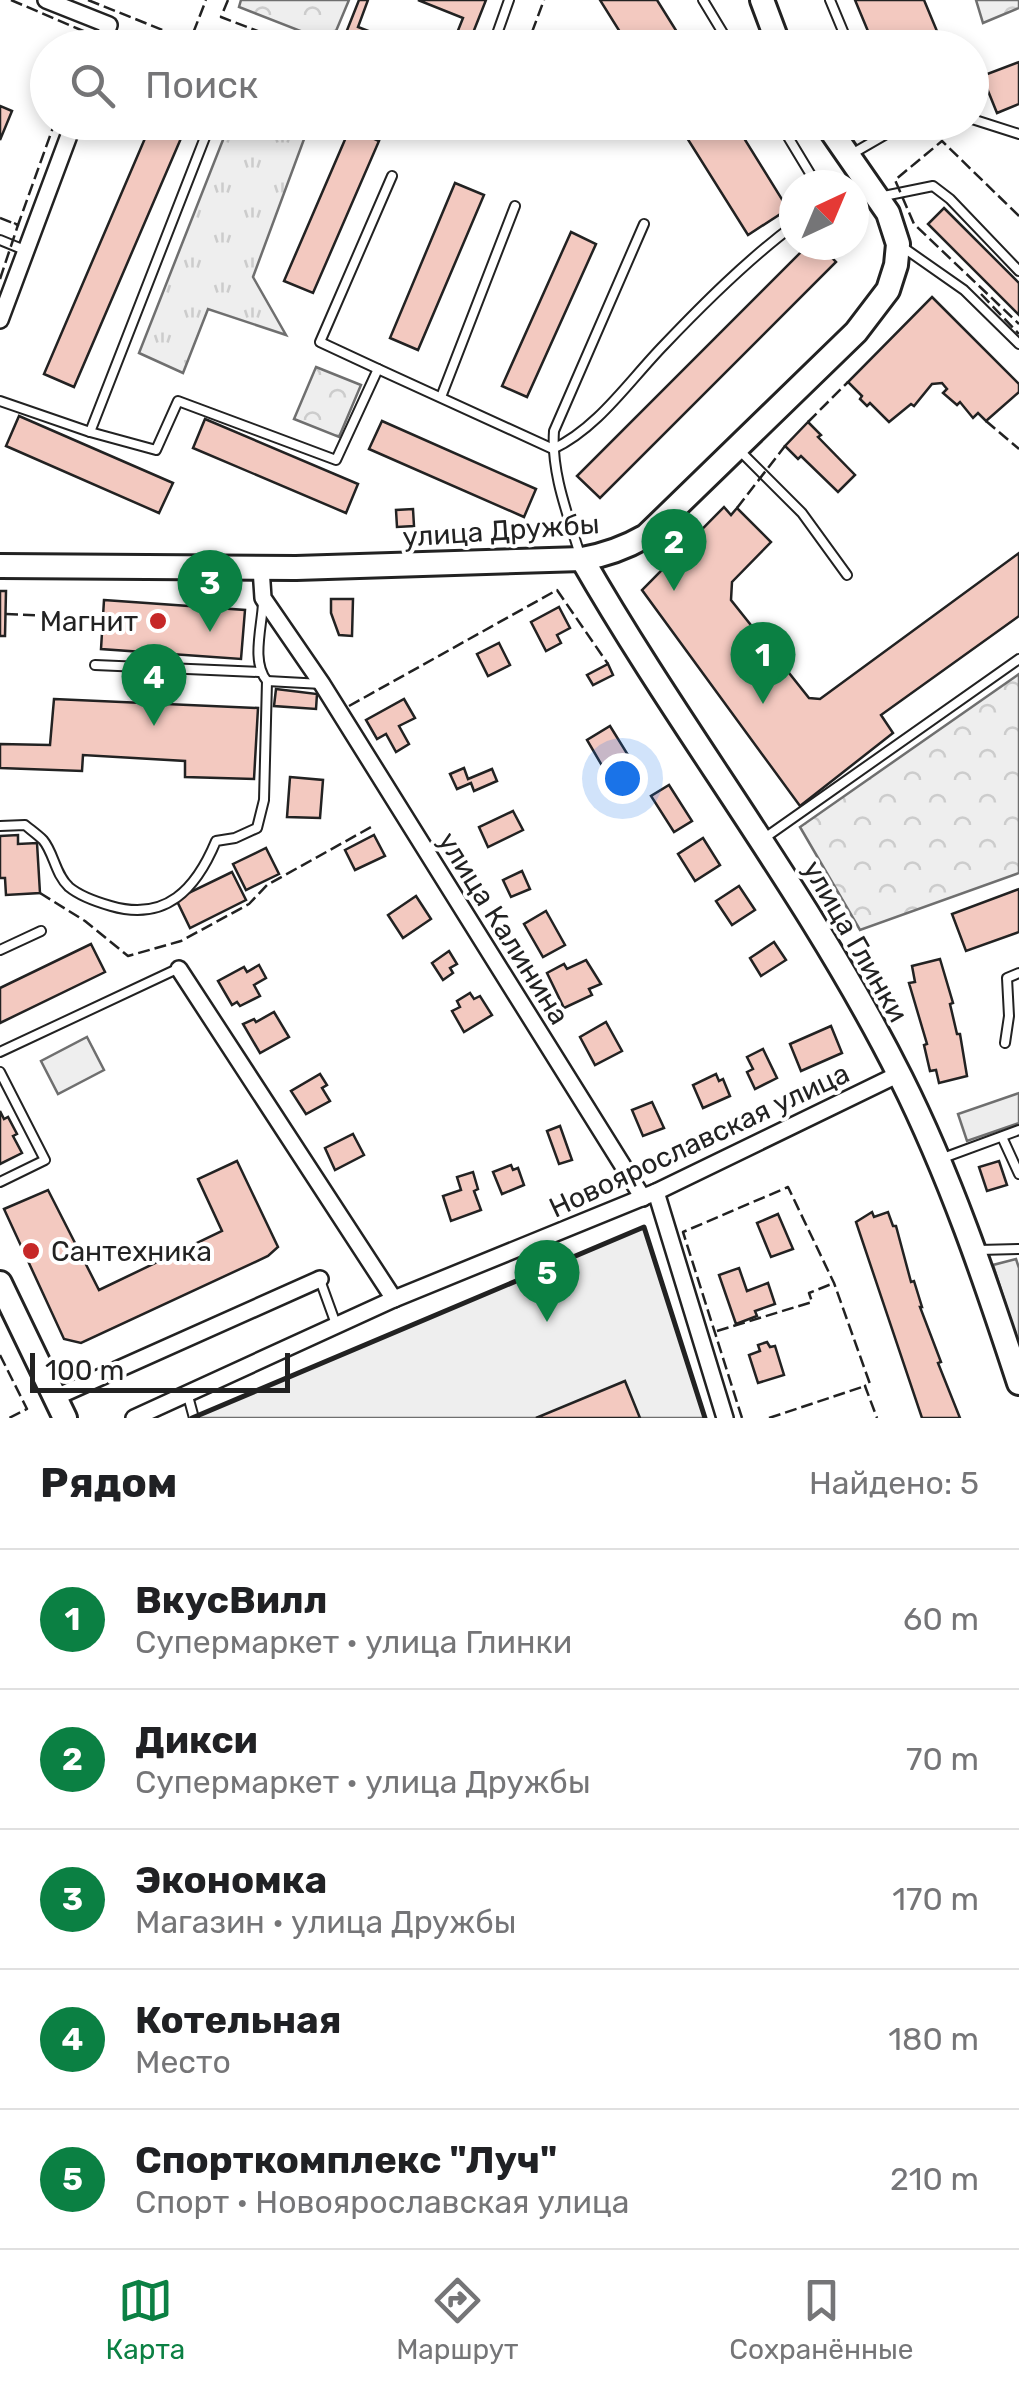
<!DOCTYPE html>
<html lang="ru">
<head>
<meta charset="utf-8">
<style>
  :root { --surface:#fff; --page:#f2f2f2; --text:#202124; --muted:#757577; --line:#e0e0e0; --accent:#0b8043 }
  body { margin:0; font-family:Rubik,sans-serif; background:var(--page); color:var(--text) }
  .compass { position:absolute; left:779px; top:170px; width:90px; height:90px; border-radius:50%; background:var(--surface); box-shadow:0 5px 15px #0003; rotate:44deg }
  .scale { position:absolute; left:30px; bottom:25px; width:260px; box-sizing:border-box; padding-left:10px; border:5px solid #222; border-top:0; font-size:28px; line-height:35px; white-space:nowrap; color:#222; -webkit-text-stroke:8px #fff; paint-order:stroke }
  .you { position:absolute; left:622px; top:778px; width:35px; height:35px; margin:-25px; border:8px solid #fff; border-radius:50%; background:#1a73e8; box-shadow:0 0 0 15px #1a73e833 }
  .badge { display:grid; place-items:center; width:65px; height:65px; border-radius:50%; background:var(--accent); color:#fff; font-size:32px; font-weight:700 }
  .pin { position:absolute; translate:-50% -82px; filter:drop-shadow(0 2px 5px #0008) }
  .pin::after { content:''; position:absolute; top:52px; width:35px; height:30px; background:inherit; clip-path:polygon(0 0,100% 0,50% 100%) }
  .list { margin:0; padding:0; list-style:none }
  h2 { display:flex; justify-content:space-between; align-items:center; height:130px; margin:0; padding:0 40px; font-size:42px }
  h2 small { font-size:32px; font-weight:400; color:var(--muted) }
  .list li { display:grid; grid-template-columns:65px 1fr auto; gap:30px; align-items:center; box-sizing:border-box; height:140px; padding:0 40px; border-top:2px solid var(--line) }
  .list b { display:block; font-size:38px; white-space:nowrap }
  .list p { margin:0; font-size:32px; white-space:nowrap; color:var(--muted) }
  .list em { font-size:32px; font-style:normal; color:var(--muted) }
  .icon { flex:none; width:55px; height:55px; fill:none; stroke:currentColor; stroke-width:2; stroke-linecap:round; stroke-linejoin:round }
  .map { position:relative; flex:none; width:1019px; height:1418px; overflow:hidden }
  .search { position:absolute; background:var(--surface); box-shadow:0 5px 15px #0003; left:30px; right:30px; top:30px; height:110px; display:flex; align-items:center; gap:25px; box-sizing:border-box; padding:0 35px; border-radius:55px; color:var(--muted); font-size:38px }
  .sheet { height:830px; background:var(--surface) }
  nav { display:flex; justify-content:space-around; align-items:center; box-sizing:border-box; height:140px; border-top:2px solid var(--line); background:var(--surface); font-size:28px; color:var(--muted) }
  nav a { display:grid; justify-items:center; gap:5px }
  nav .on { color:var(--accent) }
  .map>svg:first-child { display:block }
  .grass { fill:url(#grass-tufts); stroke:#6f6f6f; stroke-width:2.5 }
  .park { fill:url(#park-crowns); stroke:#6f6f6f; stroke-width:2.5 }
  .pitch { fill:#eee; stroke:#6f6f6f; stroke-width:2.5 }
  .parking { fill:#ededed; stroke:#6f6f6f; stroke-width:2.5 }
  .building { fill:#f3c9c0; stroke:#222; stroke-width:2.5 }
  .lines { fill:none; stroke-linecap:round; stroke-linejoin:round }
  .lane-casing { stroke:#222; stroke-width:12 }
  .street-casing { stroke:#222; stroke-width:20 }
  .secondary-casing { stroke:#222; stroke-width:28 }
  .lane { stroke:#fff; stroke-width:8 }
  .street { stroke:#fff; stroke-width:15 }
  .secondary { stroke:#fff; stroke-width:22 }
  .fence { stroke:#222; stroke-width:2.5; stroke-dasharray:12 5; stroke-linecap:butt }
  .wall { stroke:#222; stroke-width:5 }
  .poi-dot { fill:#c62828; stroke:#fff; stroke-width:4 }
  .labels { text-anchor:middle; stroke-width:8; stroke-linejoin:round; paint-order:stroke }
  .street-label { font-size:28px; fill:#222; stroke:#fff }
  .poi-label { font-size:28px; fill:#222; stroke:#fff; text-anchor:end }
</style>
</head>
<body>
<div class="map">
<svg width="1019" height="1418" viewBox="0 0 1019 1418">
  <defs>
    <pattern id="grass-tufts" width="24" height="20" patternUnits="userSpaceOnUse" patternTransform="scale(2.5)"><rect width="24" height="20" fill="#eee"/><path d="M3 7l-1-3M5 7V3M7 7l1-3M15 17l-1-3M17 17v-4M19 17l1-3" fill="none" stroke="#ccc"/></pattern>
    <pattern id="park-crowns" width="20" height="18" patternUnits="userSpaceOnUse" patternTransform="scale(2.5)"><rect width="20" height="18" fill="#eee"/><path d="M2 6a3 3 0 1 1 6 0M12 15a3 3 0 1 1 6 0" fill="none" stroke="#ccc"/></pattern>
  </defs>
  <rect width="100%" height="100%" fill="#fff"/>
  <polygon class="grass" points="230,122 310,123 253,277 286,335 208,309 183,373 139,353"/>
  <g class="park">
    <polygon points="241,0 349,0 331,43 239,7"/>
    <polygon points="976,0 1019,0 1019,8 983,23"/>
    <polygon points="316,367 361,385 339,437 294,419"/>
    <polygon points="1019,674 1019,873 860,930 800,827"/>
  </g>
  <g class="pitch">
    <polygon points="87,1037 104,1070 58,1094 41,1061"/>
    <polygon points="644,1227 705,1418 193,1418"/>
  </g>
  <g class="parking">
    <polygon points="1019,1093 1019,1123 967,1141 958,1114"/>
    <polygon points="1016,1259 1019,1268 1019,1346 993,1265"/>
  </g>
  <g class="building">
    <polygon points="359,0 368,0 358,27 412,48 340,48"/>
    <polygon points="418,0 486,0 467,48 461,48 465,36 457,33 463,18"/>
    <polygon points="600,0 657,0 687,48 630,48"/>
    <polygon points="855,0 924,0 944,48 875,48"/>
    <polygon points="1019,62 1019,104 997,113 982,76"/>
    <polygon points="0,106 12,111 0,140"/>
    <polygon points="152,122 188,122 74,387 44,374"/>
    <polygon points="677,122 734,122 788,209 748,235"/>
    <polygon points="350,128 379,141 313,293 284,281"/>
    <polygon points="455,183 484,195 418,350 390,338"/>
    <polygon points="944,208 1019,283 1019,315 928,224"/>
    <polygon points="571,232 596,244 527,397 502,386"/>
    <polygon points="808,245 820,245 836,262 600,498 577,476"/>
    <polygon points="932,297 1019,384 1019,392 986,421 978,413 973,418 960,402 957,405 943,393 947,389 942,383 932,384 914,406 911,404 889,422 870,403 867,406 860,399 862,396 848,382"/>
    <polygon points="19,416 173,483 159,513 6,446"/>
    <polygon points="205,419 358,484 346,513 193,448"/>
    <polygon points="382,421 536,489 524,517 369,449"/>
    <polygon points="808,422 821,435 818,437 855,475 838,492 801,456 798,459 785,446"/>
    <polygon points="724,507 731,515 737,508 771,542 732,582 731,600 809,698 820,699 1019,553 1019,616 881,715 893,733 800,806 642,590"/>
    <polygon points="413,509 414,526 397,527 396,510"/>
    <polygon points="0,591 6,591 5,636 0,636"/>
    <polygon points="331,599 353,599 352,636 339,635 331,613"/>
    <polygon points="104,600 245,610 241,659 101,649"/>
    <polygon points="559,607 570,628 557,635 561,643 546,651 531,622"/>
    <polygon points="499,643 510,665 488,676 477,654"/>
    <polygon points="608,664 613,675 593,685 587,675"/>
    <polygon points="276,689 317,694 316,709 274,706"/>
    <polygon points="54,699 258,708 254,779 185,777 185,761 83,755 82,771 0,768 0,744 50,745"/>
    <polygon points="404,699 415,718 399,726 409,744 396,752 386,734 377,739 366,720"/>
    <polygon points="610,726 628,755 604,769 587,740"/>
    <polygon points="464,768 468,779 492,769 497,781 474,791 471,783 457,789 450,774"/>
    <polygon points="290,777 323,780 320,818 287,817"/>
    <polygon points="669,785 692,821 674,832 651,796"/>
    <polygon points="513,811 523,830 488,847 479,827"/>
    <polygon points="18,835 18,844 37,843 40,893 6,895 5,878 0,878 0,836"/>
    <polygon points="374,835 385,856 355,870 345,850"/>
    <polygon points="703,838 720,865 695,881 678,854"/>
    <polygon points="266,848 279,874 246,890 233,864"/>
    <polygon points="522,871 530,889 511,897 503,880"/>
    <polygon points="232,872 246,900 190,928 176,899"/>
    <polygon points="739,886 755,910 732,925 716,901"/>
    <polygon points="1019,889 1019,932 966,951 952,914"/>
    <polygon points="416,896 431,919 403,938 388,915"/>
    <polygon points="546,911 565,945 543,957 524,924"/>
    <polygon points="774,942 786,960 761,976 750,958"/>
    <polygon points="91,944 105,972 0,1023 0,988"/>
    <polygon points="449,951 457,964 450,968 453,973 443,980 432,963"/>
    <polygon points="940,959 953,1003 950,1004 957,1034 960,1034 967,1076 939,1083 936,1070 930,1071 924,1045 927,1044 909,983 915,982 912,966"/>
    <polygon points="586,960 601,984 589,989 592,995 564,1008 547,973 564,964 567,969"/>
    <polygon points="259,965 266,978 254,985 260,996 240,1006 237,1002 232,1005 218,981 244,967 247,972"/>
    <polygon points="470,993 474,999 480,996 492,1015 464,1032 452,1011 460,1007 457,1001"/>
    <polygon points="274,1012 289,1037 260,1053 243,1024 254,1019 256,1022"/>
    <polygon points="606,1022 622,1051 595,1065 580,1037"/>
    <polygon points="831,1026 842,1053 801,1071 790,1044"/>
    <polygon points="763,1049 777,1078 755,1089 747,1072 753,1069 747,1057"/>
    <polygon points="320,1074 327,1085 322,1088 330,1101 306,1114 291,1091"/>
    <polygon points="716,1074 719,1081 723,1079 730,1096 703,1108 693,1085"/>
    <polygon points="652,1102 664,1128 643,1136 632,1110"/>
    <polygon points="0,1111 4,1119 8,1117 17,1134 13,1136 22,1153 0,1164"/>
    <polygon points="560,1126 572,1160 559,1164 547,1131"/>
    <polygon points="353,1134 364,1155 335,1170 325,1148"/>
    <polygon points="237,1161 278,1247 268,1256 81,1343 64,1339 4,1209 48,1190 99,1290 222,1231 198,1179"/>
    <polygon points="999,1161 1007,1185 987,1191 979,1167"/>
    <polygon points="511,1165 513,1170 518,1168 524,1185 502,1194 493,1172"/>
    <polygon points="473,1172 478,1189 474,1191 481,1210 451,1221 443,1196 461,1190 457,1177"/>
    <polygon points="872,1212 874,1217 888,1212 893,1226 896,1226 911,1282 914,1281 922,1307 920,1307 941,1362 938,1363 960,1418 922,1418 856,1222"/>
    <polygon points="778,1214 793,1249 771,1257 757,1223"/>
    <polygon points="739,1268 747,1291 768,1283 775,1304 755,1311 757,1316 736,1324 719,1275"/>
    <polygon points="767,1342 770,1347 775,1346 784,1375 758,1383 749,1355 760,1351 758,1345"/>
    <polygon points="625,1381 640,1418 536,1418"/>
  </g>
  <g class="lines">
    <defs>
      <g id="lane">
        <polyline points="703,0 732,48"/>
        <polyline points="830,0 850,48"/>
        <polyline points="492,48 509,0"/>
        <polyline points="972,119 1019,134"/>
        <polyline points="779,122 817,185"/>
        <polyline points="850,155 907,122"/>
        <polyline points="879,197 933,186 950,199 1019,271"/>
        <polyline points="0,240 27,251"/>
        <polyline points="904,248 964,290 1019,344"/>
        <polyline points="378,369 320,342 392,176"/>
        <polyline points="441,397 515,206"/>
        <polyline points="0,401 90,432 211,122"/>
        <path d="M90 432 156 450 178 401 336 460 378 369 553 449C598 428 629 381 664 345 704 303 747 260 794 225"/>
        <polyline points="739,450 802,513 847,575"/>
        <path d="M580 555C568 515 551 473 554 431L644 224"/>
        <polyline points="95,665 259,672"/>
        <polyline points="267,681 322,684"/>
        <path d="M0 826 25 825C31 830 38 835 43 840 54 853 55 874 69 887 81 897 97 902 111 906 166 922 196 889 216 841L235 838 257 828 264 800 267 681C251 662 262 627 263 603"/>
        <polyline points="766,837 1019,659"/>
        <polyline points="0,950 41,931"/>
        <polyline points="1005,1043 1009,1016 1007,978 1019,973"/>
        <polyline points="0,1052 177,969"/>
        <polyline points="0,1072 45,1160 0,1182"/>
        <polyline points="1002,1137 1019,1174"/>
        <polyline points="943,1158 1019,1130"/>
        <polyline points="979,1250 1019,1249"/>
        <polyline points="320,1280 337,1327"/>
        <polyline points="188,1396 194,1418"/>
      </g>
      <g id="street">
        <polyline points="46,0 109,25 101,48"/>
        <polyline points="0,320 74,122"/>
        <polyline points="261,568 263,598 322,684 643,1198"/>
        <polyline points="179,969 394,1299"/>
        <polyline points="656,1192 725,1418"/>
        <polyline points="56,1397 320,1279"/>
        <polyline points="134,1418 394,1299 656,1192 899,1074"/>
      </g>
      <g id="secondary">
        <polyline points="762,0 780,48"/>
        <path d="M582 559C683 735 810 896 901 1078 950 1176 985 1279 1019 1383"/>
        <path d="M0 566 296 568 582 559C606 555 625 548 646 536L856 332 888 290 896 265 898 244 888 213 825 122"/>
        <polyline points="0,1283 65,1418"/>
      </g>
    </defs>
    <use href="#lane" class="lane-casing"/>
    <use href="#street" class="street-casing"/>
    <use href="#secondary" class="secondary-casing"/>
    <use href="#lane" class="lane"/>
    <use href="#street" class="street"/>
    <use href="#secondary" class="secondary"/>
    <g class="fence">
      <polyline points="11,0 88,33 83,48"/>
      <polyline points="88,0 190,41 206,0"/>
      <polyline points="228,0 221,17 302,48"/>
      <polyline points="526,48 544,0"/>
      <polyline points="1019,216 942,141 895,180 914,224 1019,324"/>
      <polyline points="0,218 18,225 55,122"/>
      <polyline points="0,279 18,225 14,223"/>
      <polyline points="981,294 1019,334"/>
      <polyline points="986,421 1019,449"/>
      <polyline points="808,422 848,382"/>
      <polyline points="737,508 785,446"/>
      <polyline points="6,614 103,618"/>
      <polyline points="349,706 557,590 608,664"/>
      <polyline points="40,893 85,921 128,956 181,941 249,904 267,885 373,826"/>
      <polyline points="717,1331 812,1302 809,1293 834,1283"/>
      <polyline points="0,1355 27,1409 9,1418"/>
      <polyline points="742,1418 683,1232 788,1187 834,1283 870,1384 865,1386 877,1418"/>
      <polyline points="769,1418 865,1386"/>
    </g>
    <polyline class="wall" points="192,1418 644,1227 705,1418"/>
  </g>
  <g class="poi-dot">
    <circle cx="158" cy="621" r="10"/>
    <circle cx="31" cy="1251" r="10"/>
  </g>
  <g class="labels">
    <g class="street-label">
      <text transform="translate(501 530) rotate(-4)" y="10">улица Дружбы</text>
      <text transform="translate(504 928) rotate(58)" y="10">улица Калинина</text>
      <text transform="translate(856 941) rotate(60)" y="10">улица Глинки</text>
      <text transform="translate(699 1140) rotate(-25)" y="10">Новоярославская улица</text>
    </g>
    <g class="poi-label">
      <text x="138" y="631">Магнит</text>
      <text x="51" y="1261" text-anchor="start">Сантехника</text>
    </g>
  </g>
</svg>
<svg class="compass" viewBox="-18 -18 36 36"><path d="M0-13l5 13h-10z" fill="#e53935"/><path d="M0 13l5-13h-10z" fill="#757577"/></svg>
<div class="scale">100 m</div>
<div class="you"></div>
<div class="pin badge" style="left:763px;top:704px">1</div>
<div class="pin badge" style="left:674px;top:591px">2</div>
<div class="pin badge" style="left:210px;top:632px">3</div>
<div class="pin badge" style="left:154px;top:726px">4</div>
<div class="pin badge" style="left:547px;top:1322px">5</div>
<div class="search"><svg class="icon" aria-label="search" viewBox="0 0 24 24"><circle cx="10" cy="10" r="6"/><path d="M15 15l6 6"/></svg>Поиск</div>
</div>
<section class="sheet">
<h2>Рядом<small>Найдено: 5</small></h2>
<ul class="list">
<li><span class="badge">1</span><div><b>ВкусВилл</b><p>Супермаркет · улица Глинки</p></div><em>60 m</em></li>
<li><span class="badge">2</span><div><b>Дикси</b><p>Супермаркет · улица Дружбы</p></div><em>70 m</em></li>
<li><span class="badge">3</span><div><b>Экономка</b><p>Магазин · улица Дружбы</p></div><em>170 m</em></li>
<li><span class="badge">4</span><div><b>Котельная</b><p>Место</p></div><em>180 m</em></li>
<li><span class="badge">5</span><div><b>Спорткомплекс &quot;Луч&quot;</b><p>Спорт · Новоярославская улица</p></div><em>210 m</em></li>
</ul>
</section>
<nav>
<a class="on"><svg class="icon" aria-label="map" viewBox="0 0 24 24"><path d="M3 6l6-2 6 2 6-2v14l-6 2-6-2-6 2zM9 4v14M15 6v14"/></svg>Карта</a>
<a><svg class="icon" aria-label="directions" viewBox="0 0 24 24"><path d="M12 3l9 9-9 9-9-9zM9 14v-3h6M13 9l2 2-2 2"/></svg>Маршрут</a>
<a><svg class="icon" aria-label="saved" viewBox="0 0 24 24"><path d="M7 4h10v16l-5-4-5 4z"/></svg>Сохранённые</a>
</nav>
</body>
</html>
